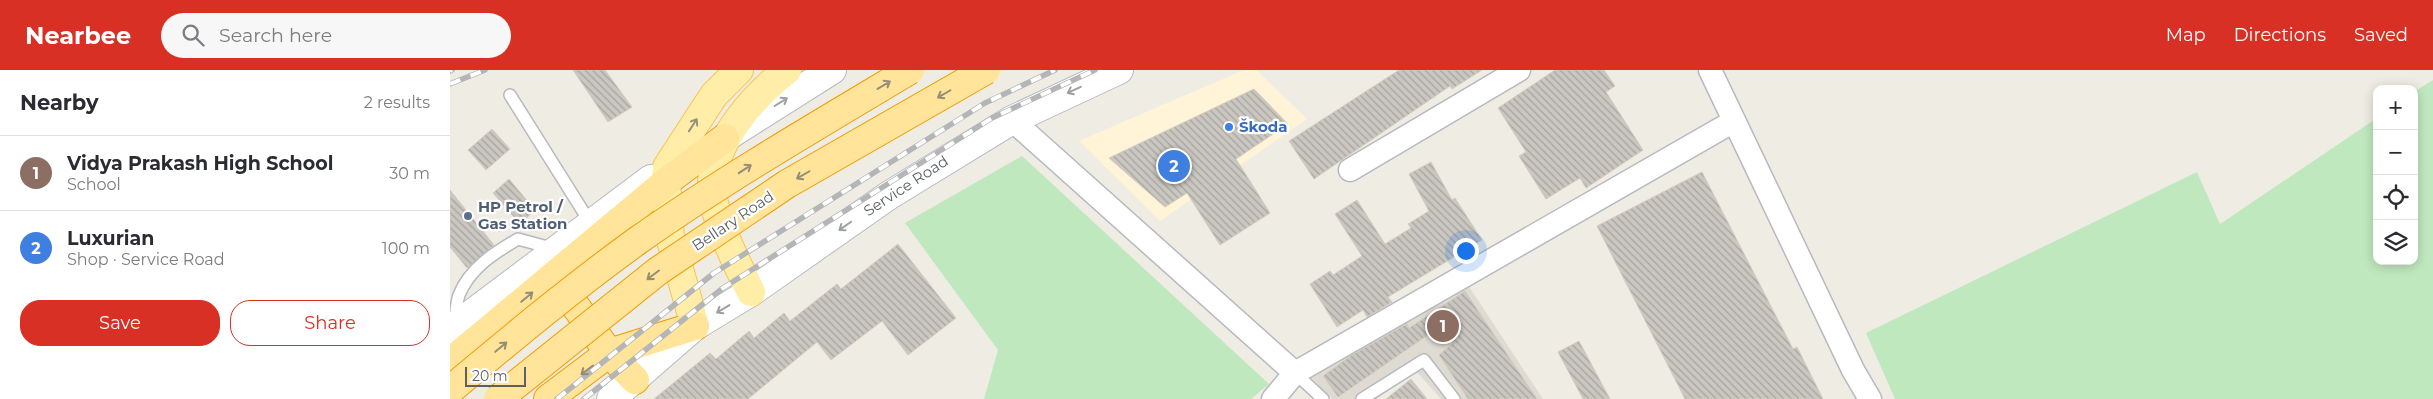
<!DOCTYPE html>
<html lang="en">
<head>
<meta charset="utf-8">
<style>
  :root { --surface:#fff; --page:#f7f7f7; --text:#2b2b33; --muted:#7c7c81; --line:#e1e1e2; --accent:#d93025 }
  body { margin:0; font-family:Montserrat,sans-serif; background:var(--page); color:var(--text) }
  .controls { position:absolute; right:15px; top:15px; display:grid; overflow:hidden; border-radius:10px; box-shadow:0 2px 12px #0003 }
  .controls button { width:45px; height:45px; display:grid; place-items:center; padding:0; border:0; border-bottom:1px solid var(--line); background:var(--surface); color:var(--text); font:25px sans-serif }
  .scale { position:absolute; left:15px; bottom:12px; width:61px; box-sizing:border-box; padding-left:5px; border:2px solid #5b6065; border-top:0; font-size:14px; line-height:18px; white-space:nowrap; color:#5b6065; -webkit-text-stroke:4px #fff; paint-order:stroke }
  .you { position:absolute; left:1015px; top:180px; width:18px; height:18px; margin:-12px; border:4px solid #fff; border-radius:50%; background:#1a73e8; box-shadow:0 0 0 8px #1a73e833 }
  .badge { display:grid; place-items:center; width:32px; height:32px; border-radius:50%; background:var(--accent); color:#fff; font-size:16px; font-weight:700 }
  .pin { position:absolute; translate:-50% -50%; border:2px solid #fff; box-shadow:0 1px 5px #0006 }
  .list { margin:0; padding:0; list-style:none }
  h2 { display:flex; justify-content:space-between; align-items:center; height:65px; margin:0; padding:0 20px; font-size:21px }
  h2 small { font-size:16px; font-weight:400; color:var(--muted) }
  .list li { display:grid; grid-template-columns:32px 1fr auto; gap:15px; align-items:center; box-sizing:border-box; height:75px; padding:0 20px; border-top:1px solid var(--line) }
  .list b { display:block; font-size:19px; white-space:nowrap }
  .list p { margin:0; font-size:16px; white-space:nowrap; color:var(--muted) }
  .list em { font-size:16px; font-style:normal; color:var(--muted) }
  .actions { display:flex; gap:10px; padding:15px 20px }
  .actions a { flex:1; padding:11px 0; border:1px solid var(--accent); border-radius:20px; text-align:center; font-size:18px; color:var(--accent) }
  .actions .main { background:var(--accent); color:#fff }
  .icon { flex:none; width:28px; height:28px; fill:none; stroke:currentColor; stroke-width:2; stroke-linecap:round; stroke-linejoin:round }
  .map { position:relative; flex:none; width:1983px; height:329px; overflow:hidden }
  header { display:flex; align-items:center; gap:30px; box-sizing:border-box; height:70px; padding:0 25px; background:var(--accent); color:#fff }
  header strong { font-size:24px }
  nav { display:flex; gap:28px; margin-inline-start:auto; font-size:18px }
  .search { width:350px; height:45px; background:var(--page); display:flex; align-items:center; gap:12px; box-sizing:border-box; padding:0 18px; border-radius:28px; color:var(--muted); font-size:19px }
  main { display:flex }
  aside { flex:1; background:var(--surface) }
  .map>svg:first-child { display:block }
  .commercial { fill:#fff4d8 }
  .education { fill:#dfdbd2 }
  .green { fill:#c0e8be }
  .building { fill:url(#building-back-hatch); stroke:#d4cdc1 }
  .lines { fill:none; stroke-linecap:round; stroke-linejoin:round }
  .service-casing { stroke:#b6babe; stroke-width:14 }
  .minor-casing { stroke:#b6babe; stroke-width:25 }
  .tertiary-casing { stroke:#b6babe; stroke-width:30 }
  .secondary-casing { stroke:#b7bbc0; stroke-width:30 }
  .primary-casing { stroke:#f9c352; stroke-width:30 }
  .trunk-casing { stroke:#f29c00; stroke-width:30 }
  .service { stroke:#fff; stroke-width:11 }
  .minor { stroke:#fff; stroke-width:22 }
  .tertiary { stroke:#fff; stroke-width:28 }
  .secondary { stroke:#fff; stroke-width:28 }
  .primary { stroke:#ffeda8; stroke-width:28 }
  .trunk { stroke:#ffe499; stroke-width:28 }
  .rail-casing { stroke:#b4b5b6; stroke-width:5.5 }
  .rail { stroke:#fff; stroke-width:4; stroke-dasharray:11; stroke-linecap:butt }
  .trunk-bridge-casing { stroke:#f29c00; stroke-width:30; stroke-linecap:butt }
  .trunk-bridge { stroke:#ffe499; stroke-width:28 }
  .oneway { stroke:#948e77 }
  .oneway2 { stroke:#9da0a3 }
  .oneway3 { stroke:#94917c }
  .shop-dot { fill:#3f7fe0; stroke:#fff; stroke-width:2 }
  .service-dot { fill:#5c6f8a; stroke:#fff; stroke-width:2 }
  .labels { text-anchor:middle; stroke-width:4.5; stroke-linejoin:round; paint-order:stroke }
  .shop-label { font-size:15px; font-weight:bold; fill:#366cbe; stroke:#fff; text-anchor:start }
  .street-label { font-size:15px; fill:#5b6065; stroke:#fff }
  .service-label { font-size:15px; font-weight:bold; fill:#4e5e75; stroke:#fff; text-anchor:start }
</style>
</head>
<body>
<header>
<strong>Nearbee</strong>
<div class="search"><svg class="icon" aria-label="search" viewBox="0 0 24 24"><circle cx="10" cy="10" r="6"/><path d="M15 15l6 6"/></svg>Search here</div>
<nav><a>Map</a><a>Directions</a><a>Saved</a></nav>
</header>
<main>
<aside>
<h2>Nearby<small>2 results</small></h2>
<ul class="list">
<li><span class="badge" style="background:#8d6e63">1</span><div><b>Vidya Prakash High School</b><p>School</p></div><em>30 m</em></li>
<li><span class="badge" style="background:#3f7fe0">2</span><div><b>Luxurian</b><p>Shop · Service Road</p></div><em>100 m</em></li>
</ul>
<div class="actions"><a class="main">Save</a><a>Share</a></div>
</aside>
<div class="map">
<svg width="1983" height="329" viewBox="0 0 1983 329">
  <defs>
    <pattern id="building-back-hatch" width="6" height="6" patternUnits="userSpaceOnUse" patternTransform="scale(1.25)"><rect width="6" height="6" fill="#cac6c0"/><path d="M-1 5l2 2M0 0l6 6M5-1l2 2" fill="none" stroke="#a7a4a0"/></pattern>
  </defs>
  <rect width="100%" height="100%" fill="#efece3"/>
  <polygon class="commercial" points="794,0 806,0 857,49 710,151 629,71"/>
  <polygon class="education" points="1016,212 1093,329 991,329 965,300 927,329 882,329 858,304"/>
  <g class="green">
    <polygon points="1983,10 1983,329 1445,329 1416,263 1747,102 1770,154 1927,48 1927,191 1964,191 1964,22"/>
    <polygon points="572,86 819,314 801,329 534,329 548,280 455,153"/>
  </g>
  <g class="building">
    <polygon points="123,0 155,0 182,37 158,52"/>
    <polygon points="949,0 1032,0 1002,19 1000,16 864,109 839,71"/>
    <polygon points="1105,0 1154,0 1165,16 1156,22 1193,80 1136,118 1130,108 1096,129 1069,86 1076,82 1048,38"/>
    <polygon points="804,19 838,54 786,89 820,143 770,175 737,123 715,137 659,88"/>
    <polygon points="42,59 60,79 36,100 18,80"/>
    <polygon points="981,92 1002,130 1005,128 1032,170 938,227 942,232 917,247 913,240 887,257 860,214 880,201 883,205 912,186 885,144 907,130 935,174 961,158 958,154 979,141 959,104"/>
    <polygon points="1252,102 1343,279 1347,277 1373,329 1235,329 1147,156"/>
    <polygon points="59,109 85,140 70,154 43,123"/>
    <polygon points="0,120 44,175 17,198 0,177"/>
    <polygon points="448,174 506,248 458,285 432,251 381,290 367,272 298,329 204,329 260,283 266,289 299,261 304,268 334,243 340,251 387,214 391,219"/>
    <polygon points="1015,221 1087,329 1018,329 989,285 1003,273 991,256 888,327 873,306 902,285 957,254 959,258"/>
    <polygon points="1129,271 1160,329 1133,329 1108,282"/>
    <polygon points="961,309 977,329 936,329"/>
  </g>
  <g class="lines">
    <defs>
      <g id="service">
        <polyline points="60,25 141,154"/>
        <path d="M5 252C6 244 6 233 9 225 20 198 44 183 68 169L105 179"/>
        <polyline points="845,303 873,329"/>
        <polyline points="912,329 974,290 1004,329"/>
      </g>
      <g id="minor">
        <polyline points="1260,0 1403,300 1420,329"/>
        <polyline points="562,50 845,303"/>
        <polyline points="900,100 1069,0"/>
        <polyline points="823,329 845,303 1284,51"/>
      </g>
      <g id="tertiary">
        <polyline points="0,260 201,109"/>
        <polyline points="161,329 245,256"/>
      </g>
      <g id="secondary">
        <polyline points="276,67 382,0"/>
        <polyline points="245,256 301,222 438,126 562,50 669,0"/>
      </g>
      <g id="primary">
        <path d="M301 222C288 196 259 140 262 111 267 67 303 27 337 0"/>
        <polyline points="245,256 220,167 216,112 217,97 264,25 289,0"/>
      </g>
      <g id="trunk">
        <polyline points="104,206 159,283 185,310"/>
        <polyline points="0,292 216,112 275,68"/>
        <polyline points="98,329 159,283 245,256"/>
      </g>
    </defs>
    <use href="#service" class="service-casing"/>
    <use href="#minor" class="minor-casing"/>
    <use href="#tertiary" class="tertiary-casing"/>
    <use href="#secondary" class="secondary-casing"/>
    <use href="#primary" class="primary-casing"/>
    <use href="#trunk" class="trunk-casing"/>
    <use href="#service" class="service"/>
    <use href="#minor" class="minor"/>
    <use href="#tertiary" class="tertiary"/>
    <use href="#secondary" class="secondary"/>
    <use href="#primary" class="primary"/>
    <use href="#trunk" class="trunk"/>
    <defs>
      <g id="rail">
        <polyline points="0,1 2,0"/>
        <polyline points="0,14 35,0"/>
        <polyline points="107,329 264,203 535,33 605,0"/>
        <polyline points="134,329 273,218 542,48 645,0"/>
      </g>
    </defs>
    <use href="#rail" class="rail-casing"/>
    <use href="#rail" class="rail"/>
    <defs>
      <g id="trunk-bridge">
        <path d="M0 320C61 269 122 218 187 171 275 109 368 55 460 0"/>
        <polyline points="48,329 208,201 337,114 536,0"/>
      </g>
    </defs>
    <use href="#trunk-bridge" class="trunk-bridge-casing"/>
    <use href="#trunk-bridge" class="trunk-bridge"/>
  </g>
  <defs><path id="oneway-shaft" d="M-6 0H5M1.5-3L5.5 0L1.5 3" fill="none" stroke-width="1.6" stroke-linecap="round" stroke-linejoin="round" transform="scale(1.25)"/></defs>
  <g class="oneway">
    <use href="#oneway-shaft" transform="translate(434 15) rotate(-31)"/>
    <use href="#oneway-shaft" transform="translate(494 24) rotate(150)"/>
    <use href="#oneway-shaft" transform="translate(295 99) rotate(-33)"/>
    <use href="#oneway-shaft" transform="translate(353 105) rotate(150)"/>
    <use href="#oneway-shaft" transform="translate(203 205) rotate(143)"/>
    <use href="#oneway-shaft" transform="translate(77 227) rotate(-40)"/>
    <use href="#oneway-shaft" transform="translate(51 277) rotate(-40)"/>
    <use href="#oneway-shaft" transform="translate(137 300) rotate(143)"/>
  </g>
  <g class="oneway2">
    <use href="#oneway-shaft" transform="translate(624 20) rotate(155)"/>
    <use href="#oneway-shaft" transform="translate(331 32) rotate(-32)"/>
    <use href="#oneway-shaft" transform="translate(395 156) rotate(145)"/>
    <use href="#oneway-shaft" transform="translate(273 239) rotate(149)"/>
  </g>
  <use class="oneway3" href="#oneway-shaft" transform="translate(243 55) rotate(-57)"/>
  <circle class="shop-dot" cx="779" cy="57" r="5"/>
  <circle class="service-dot" cx="18" cy="146" r="5"/>
  <g class="labels">
    <g class="shop-label">
      <text x="789" y="62">Škoda</text>
    </g>
    <g class="street-label">
      <text transform="translate(456 116) rotate(-33)" y="5">Service Road</text>
      <text transform="translate(283 151) rotate(-34)" y="5">Bellary Road</text>
    </g>
    <g class="service-label">
      <text x="28" y="142">HP Petrol /<tspan x="28" dy="17">Gas Station</tspan></text>
    </g>
  </g>
</svg>
<div class="controls">
<button>+</button>
<button>−</button>
<button><svg class="icon" aria-label="locate" viewBox="0 0 24 24"><circle cx="12" cy="12" r="6"/><path d="M12 2v4M12 18v4M2 12h4M18 12h4"/></svg></button>
<button><svg class="icon" aria-label="layers" viewBox="0 0 24 24"><path d="M12 4l9 5-9 5-9-5zM3 14l9 5 9-5"/></svg></button>
</div>
<div class="scale">20 m</div>
<div class="you"></div>
<div class="pin badge" style="left:993px;top:256px;background:#8d6e63">1</div>
<div class="pin badge" style="left:724px;top:96px;background:#3f7fe0">2</div>
</div>
</main>
</body>
</html>
